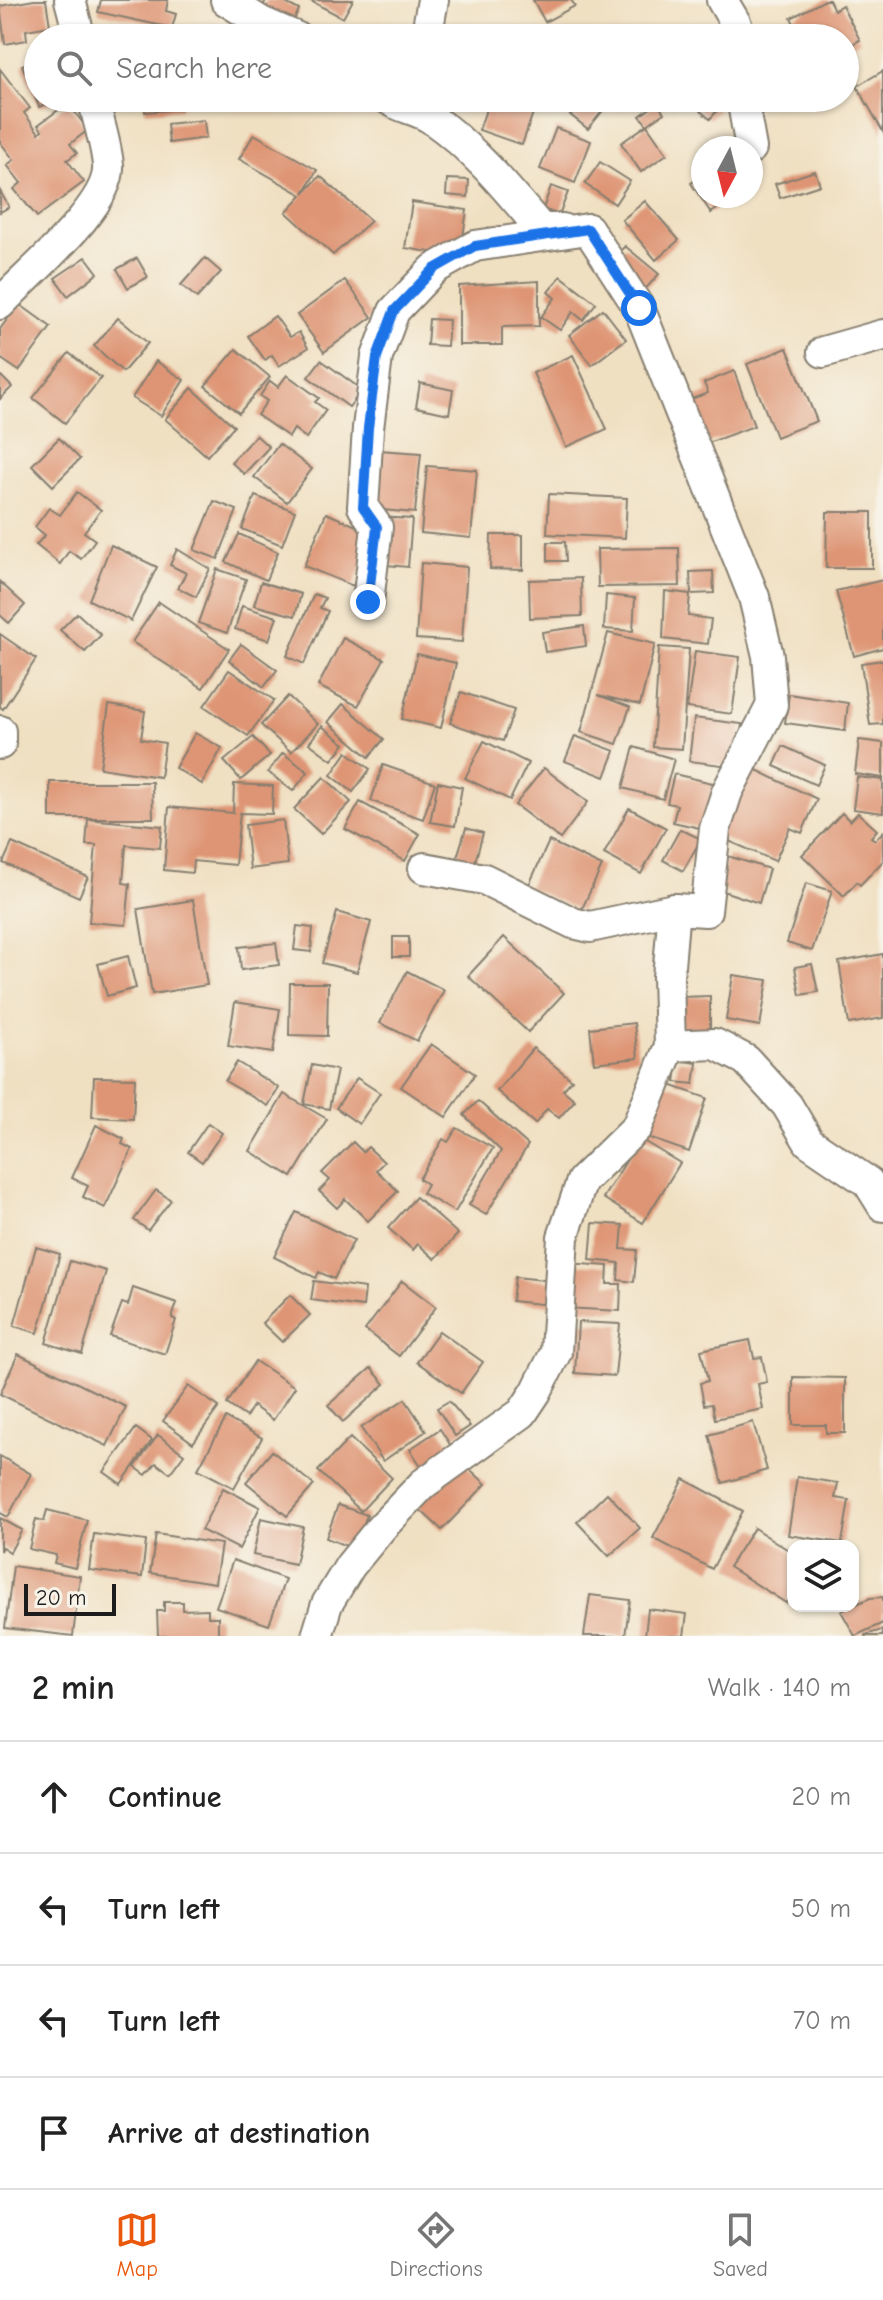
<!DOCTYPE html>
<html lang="en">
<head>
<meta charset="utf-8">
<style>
  :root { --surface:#fff; --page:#f6f6f6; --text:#222; --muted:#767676; --line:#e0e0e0; --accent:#ea580c }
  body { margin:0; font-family:"Comic Neue",sans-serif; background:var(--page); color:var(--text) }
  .controls { position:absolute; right:24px; bottom:24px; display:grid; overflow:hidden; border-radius:16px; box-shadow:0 2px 6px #0004 }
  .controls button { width:72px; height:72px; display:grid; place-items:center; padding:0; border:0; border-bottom:2px solid var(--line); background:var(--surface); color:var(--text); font:40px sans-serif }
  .compass { position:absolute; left:691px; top:136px; width:72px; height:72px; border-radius:50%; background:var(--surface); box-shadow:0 2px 6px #0004; rotate:187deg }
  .scale { position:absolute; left:24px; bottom:20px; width:92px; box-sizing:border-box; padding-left:8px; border:4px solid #1c1c1c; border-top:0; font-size:22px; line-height:28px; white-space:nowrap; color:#1c1c1c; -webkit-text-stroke:6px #f7f3e8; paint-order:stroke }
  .stop { position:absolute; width:24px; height:24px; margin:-18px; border:6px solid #1a73e8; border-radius:50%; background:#fff }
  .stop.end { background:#1a73e8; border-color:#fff; box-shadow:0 2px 8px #0008 }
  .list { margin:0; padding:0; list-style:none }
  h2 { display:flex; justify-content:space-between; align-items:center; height:104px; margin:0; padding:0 32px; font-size:34px }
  h2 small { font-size:26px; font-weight:400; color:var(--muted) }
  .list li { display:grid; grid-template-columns:52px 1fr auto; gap:24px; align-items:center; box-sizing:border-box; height:112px; padding:0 32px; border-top:2px solid var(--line) }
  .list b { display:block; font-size:30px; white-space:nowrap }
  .list em { font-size:26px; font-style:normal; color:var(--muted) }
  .icon { flex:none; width:44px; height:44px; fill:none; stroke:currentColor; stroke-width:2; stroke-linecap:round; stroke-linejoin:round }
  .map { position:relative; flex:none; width:883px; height:1636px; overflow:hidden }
  .search { position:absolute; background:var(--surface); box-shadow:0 2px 6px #0004; left:24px; right:24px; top:24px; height:88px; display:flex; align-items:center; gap:20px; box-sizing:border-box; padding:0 28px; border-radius:44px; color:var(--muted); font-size:30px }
  .sheet { height:552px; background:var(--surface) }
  nav { display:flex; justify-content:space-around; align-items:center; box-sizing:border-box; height:112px; border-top:2px solid var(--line); background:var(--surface); font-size:22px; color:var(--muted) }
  nav a { display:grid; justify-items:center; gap:4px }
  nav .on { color:var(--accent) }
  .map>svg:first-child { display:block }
  .building { fill:#de9574 }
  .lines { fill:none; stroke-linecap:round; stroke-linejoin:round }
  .street-casing { stroke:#867e6f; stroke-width:34 }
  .street { stroke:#fff; stroke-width:30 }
  .route { stroke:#1a73e8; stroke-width:10 }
</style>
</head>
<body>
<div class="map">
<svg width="883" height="1636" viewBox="0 0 883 1636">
  <rect width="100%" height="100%" fill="#f7f3e8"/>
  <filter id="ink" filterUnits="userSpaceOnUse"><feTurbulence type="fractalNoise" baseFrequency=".0125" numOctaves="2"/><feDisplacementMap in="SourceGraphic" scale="16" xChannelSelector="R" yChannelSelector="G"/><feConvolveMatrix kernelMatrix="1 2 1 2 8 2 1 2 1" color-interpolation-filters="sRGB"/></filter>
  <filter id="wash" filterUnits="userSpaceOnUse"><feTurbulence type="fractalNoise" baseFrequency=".006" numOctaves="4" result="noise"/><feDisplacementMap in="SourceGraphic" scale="32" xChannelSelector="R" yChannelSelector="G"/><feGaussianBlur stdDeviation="1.8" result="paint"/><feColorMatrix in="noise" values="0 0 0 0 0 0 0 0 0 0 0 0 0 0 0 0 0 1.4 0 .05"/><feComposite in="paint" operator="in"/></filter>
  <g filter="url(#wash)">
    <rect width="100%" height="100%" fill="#f0e0c2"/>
    <g id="blocks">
      <g class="building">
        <polygon points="34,0 46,0 50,26 26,30 27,40 5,44 0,6"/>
        <polygon points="101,0 168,0 166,11 176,14 172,28 98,12"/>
        <polygon points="266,0 280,0 299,10 291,26 261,10"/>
        <polygon points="309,0 353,0 343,18"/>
        <polygon points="533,0 571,0 575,6 545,22"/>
        <polygon points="825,0 829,0 834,10 842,5 860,40 845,48 845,38 802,38 791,18"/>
        <polygon points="38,59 38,98 62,98 39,107 22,65"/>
        <polygon points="0,69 30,108 24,113 39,133 42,130 38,125 68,103 88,130 70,144 77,153 67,160 84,182 37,217 14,189 21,183 7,165 14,160 0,142"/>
        <polygon points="883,71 883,132 857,86"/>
        <polygon points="144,98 180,98 181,109 145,112"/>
        <polygon points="490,98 538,98 522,145 479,130"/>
        <polygon points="549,98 613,98 588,129"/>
        <polygon points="694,98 728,98 710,119 690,102"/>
        <polygon points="657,103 664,113 647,125 640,116"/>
        <polygon points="204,120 206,138 169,143 167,124"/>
        <polygon points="647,125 667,154 641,172 621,143"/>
        <polygon points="556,128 591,141 575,183 540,169"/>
        <polygon points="254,134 317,170 304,193 320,176 371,221 333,255 286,212 302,195 239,159"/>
        <polygon points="600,162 630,181 615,204 585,184"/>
        <polygon points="815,171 820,185 780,198 775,184"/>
        <polygon points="703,175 703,196 736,196 711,213 691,183"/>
        <polygon points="447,179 469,180 468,197 446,195"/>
        <polygon points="551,186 568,192 559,215 543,209"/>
        <polygon points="0,191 9,207 0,212"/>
        <polygon points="645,201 679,240 656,260 622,220"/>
        <polygon points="412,202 467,210 460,257 405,248"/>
        <polygon points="625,246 659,274 639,296 606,268"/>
        <polygon points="86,257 98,273 68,296 55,278"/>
        <polygon points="137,258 148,277 128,288 117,269"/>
        <polygon points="205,258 221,272 197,298 181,285"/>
        <polygon points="561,276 596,303 583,320 573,312 560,330 541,317 555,298 548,292"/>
        <polygon points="345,280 372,317 324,352 297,315"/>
        <polygon points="539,281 539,326 502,327 502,345 459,345 459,286"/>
        <polygon points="19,304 51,327 19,371 0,358 0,329"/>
        <polygon points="603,309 626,339 592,365 569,335"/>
        <polygon points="275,316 290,337 299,332 308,348 279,366 272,355 265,360 248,336"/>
        <polygon points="118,318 148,343 123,372 94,346"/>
        <polygon points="429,319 449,320 447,346 427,345"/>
        <polygon points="787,348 817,421 776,437 747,364"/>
        <polygon points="236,349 270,377 239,413 205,386"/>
        <polygon points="69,353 101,378 65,423 33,398"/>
        <polygon points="573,355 607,429 566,447 533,373"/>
        <polygon points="321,360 362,390 349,407 308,377"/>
        <polygon points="156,361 184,380 161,416 132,398"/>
        <polygon points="734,371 754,426 708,443 691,399 708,393 704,383"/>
        <polygon points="0,375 12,387 0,399"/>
        <polygon points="287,375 319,398 315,402 326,410 306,438 294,429 289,437 257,415 267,401 260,396 270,381 278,387"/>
        <polygon points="420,383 453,390 449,414 416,407"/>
        <polygon points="192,388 234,426 207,456 165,419"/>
        <polygon points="256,435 269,447 244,474 231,462"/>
        <polygon points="59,438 80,459 53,486 32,465"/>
        <polygon points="279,444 312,469 287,502 254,477"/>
        <polygon points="378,450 421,453 415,513 372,509"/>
        <polygon points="427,466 477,470 471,538 421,533"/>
        <polygon points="77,492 101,510 84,532 95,540 81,559 69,551 60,564 36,545 45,535 35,527 49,508 60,515"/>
        <polygon points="549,494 627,498 625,538 547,534"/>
        <polygon points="255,496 295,511 282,545 242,529"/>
        <polygon points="214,501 237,510 218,559 194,550"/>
        <polygon points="827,512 872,512 872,568 826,568"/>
        <polygon points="326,513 375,534 353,586 304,566"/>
        <polygon points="379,517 412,519 408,567 375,564"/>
        <polygon points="239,534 278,552 266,580 226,562"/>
        <polygon points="491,535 523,535 523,570 490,569"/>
        <polygon points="548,542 565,542 566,561 548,561"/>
        <polygon points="111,545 157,567 131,621 89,600"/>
        <polygon points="679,548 680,586 598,587 597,549"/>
        <polygon points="177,549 210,569 196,597 178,588 186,573 170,565"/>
        <polygon points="421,563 467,567 462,642 416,639"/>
        <polygon points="217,569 246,579 227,633 198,623"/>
        <polygon points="713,571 714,593 691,594 690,572"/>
        <polygon points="581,578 582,616 530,618 529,580"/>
        <polygon points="883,580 883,648 854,656 836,591"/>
        <polygon points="0,582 25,605 9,623 0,615"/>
        <polygon points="261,582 301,594 295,616 254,605"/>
        <polygon points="665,591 690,594 688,616 711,619 708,644 663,639"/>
        <polygon points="314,594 325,598 320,608 328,611 304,664 287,656"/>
        <polygon points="606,595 635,598 633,631 604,629"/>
        <polygon points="159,602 229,649 203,688 132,642"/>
        <polygon points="242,606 277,617 269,640 235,629"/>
        <polygon points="77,613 101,635 85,652 60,630"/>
        <polygon points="584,626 586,646 545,652 542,632"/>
        <polygon points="608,633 655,644 640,705 598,695 630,707 617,744 581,732"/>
        <polygon points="0,634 36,659 3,709 0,707"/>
        <polygon points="343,638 384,659 358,706 318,686"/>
        <polygon points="241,644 277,670 264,687 229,660"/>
        <polygon points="659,647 689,649 682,749 653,747"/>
        <polygon points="695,651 740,657 732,714 687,708"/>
        <polygon points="417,654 456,663 441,728 402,719"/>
        <polygon points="883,660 883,724 870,725 861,663"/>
        <polygon points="229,670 274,700 248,736 204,706"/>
        <polygon points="461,692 514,710 503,741 450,723"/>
        <polygon points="789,694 848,703 845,731 785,723"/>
        <polygon points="288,696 318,724 291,752 261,725"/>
        <polygon points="343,704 384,739 369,757 328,722"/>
        <polygon points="109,705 145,711 141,739 165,743 160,777 100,768"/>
        <polygon points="694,718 742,724 737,767 689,761"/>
        <polygon points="322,726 345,744 332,760 309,743"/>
        <polygon points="195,733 222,748 202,784 175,768"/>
        <polygon points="575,736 615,751 605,777 565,761"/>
        <polygon points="253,737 270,755 241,780 224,761"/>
        <polygon points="859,740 883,743 883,778 855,774"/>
        <polygon points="484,741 528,763 510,800 465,778"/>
        <polygon points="783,746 825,765 816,785 774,766"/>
        <polygon points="634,747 674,759 663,799 623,788"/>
        <polygon points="347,752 370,769 353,792 331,775"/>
        <polygon points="283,753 308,772 293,791 268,772"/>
        <polygon points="383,765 435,783 423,819 371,801"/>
        <polygon points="746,765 817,799 802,833 790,828 775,861 715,835"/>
        <polygon points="544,768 588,802 560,839 515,805"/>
        <polygon points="674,774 725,786 704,829 673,822 677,805 667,803"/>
        <polygon points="324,777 351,802 321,834 294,809"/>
        <polygon points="857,777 883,780 883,813 853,809"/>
        <polygon points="50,782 152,782 153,818 50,818"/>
        <polygon points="438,782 462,787 455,826 430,822"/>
        <polygon points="234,784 273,786 272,814 240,813 235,865 193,861 192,873 164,870 169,807 233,813"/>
        <polygon points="360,802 420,834 405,861 345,829"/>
        <polygon points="629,808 666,828 641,874 604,854"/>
        <polygon points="842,813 850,821 858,813 877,830 871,837 875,840 883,832 883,861 860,885 857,882 844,896 802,855"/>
        <polygon points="88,819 162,826 160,848 126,845 123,883 130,884 126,925 89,922 96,845 86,845"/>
        <polygon points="283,820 288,864 250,869 245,825"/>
        <polygon points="466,828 483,833 472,873 454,867"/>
        <polygon points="680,829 701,839 683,871 663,860"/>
        <polygon points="549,841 602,866 581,911 528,887"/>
        <polygon points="12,843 88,877 79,897 3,863"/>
        <polygon points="728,856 769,869 759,903 717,889"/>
        <polygon points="806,883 832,891 812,951 787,943"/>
        <polygon points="193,900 207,985 152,994 138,909"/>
        <polygon points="337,912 371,922 357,972 322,963"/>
        <polygon points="297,926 313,928 311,952 294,950"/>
        <rect x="393" y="937" width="16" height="20"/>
        <polygon points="504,937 564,993 528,1032 468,976"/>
        <polygon points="276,943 279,965 241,970 239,947"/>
        <polygon points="883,954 883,1018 849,1024 839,962"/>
        <polygon points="128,956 136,988 107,996 98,964"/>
        <polygon points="812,964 818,992 800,995 795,967"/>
        <polygon points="407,971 444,990 417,1041 380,1023"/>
        <polygon points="733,975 768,980 760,1026 726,1020"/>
        <polygon points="290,983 328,983 327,1036 289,1035"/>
        <polygon points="710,996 710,1037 680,1037 680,997"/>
        <polygon points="235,1002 280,1009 273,1053 228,1046"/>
        <polygon points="634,1023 638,1058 594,1063 590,1028"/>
        <polygon points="431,1044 475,1074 446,1117 401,1087"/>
        <polygon points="533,1048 572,1080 563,1090 575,1100 559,1118 547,1109 535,1124 497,1091"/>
        <polygon points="678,1060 697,1063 694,1084 675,1082"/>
        <polygon points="237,1062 279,1088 268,1106 225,1081"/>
        <polygon points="312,1065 337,1070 329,1109 304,1104"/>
        <polygon points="94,1077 135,1078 133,1119 92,1117"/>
        <polygon points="357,1078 380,1093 359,1124 336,1108"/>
        <polygon points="658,1081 707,1098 689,1152 640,1135"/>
        <polygon points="284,1094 327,1119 292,1177 250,1151"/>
        <polygon points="478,1101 528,1145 486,1215 469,1205 501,1151 464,1115"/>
        <polygon points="208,1123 222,1133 202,1162 188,1152"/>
        <polygon points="96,1125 124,1139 122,1144 132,1149 105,1208 83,1197 88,1186 72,1178"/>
        <polygon points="457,1128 493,1148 455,1212 422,1193 427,1184 419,1179 443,1139 448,1142"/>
        <polygon points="640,1139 680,1163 643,1223 603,1198"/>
        <polygon points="353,1142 363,1152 368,1147 384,1162 376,1170 398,1191 368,1221 345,1199 337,1208 319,1191 330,1180 322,1173"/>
        <polygon points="156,1190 171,1200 148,1230 134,1220"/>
        <polygon points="416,1197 458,1234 435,1259 418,1244 413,1250 388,1228"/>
        <polygon points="296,1212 354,1240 334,1279 319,1272 316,1278 274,1257"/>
        <polygon points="593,1223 623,1225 621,1249 637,1250 634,1282 618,1280 619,1263 590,1260"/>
        <polygon points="36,1247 60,1254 38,1333 14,1326"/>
        <polygon points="70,1261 106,1271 82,1354 46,1343"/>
        <polygon points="567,1263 608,1266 607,1284 621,1284 620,1311 565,1308"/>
        <polygon points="515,1277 553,1281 550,1305 512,1301"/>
        <polygon points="314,1281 365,1288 363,1307 311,1300"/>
        <polygon points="402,1281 436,1307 399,1356 365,1330"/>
        <polygon points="133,1288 177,1303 172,1318 176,1320 165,1354 110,1336 122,1303 128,1305"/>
        <polygon points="290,1295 310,1315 282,1342 262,1323"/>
        <polygon points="578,1322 620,1324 615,1376 575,1373"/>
        <polygon points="439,1331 483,1362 461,1393 417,1362"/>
        <polygon points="750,1340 754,1358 762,1357 767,1382 758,1384 763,1409 715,1419 712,1404 704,1405 700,1383 708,1381 701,1350"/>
        <polygon points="18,1354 126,1407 107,1446 0,1394"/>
        <polygon points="255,1361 295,1387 273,1420 253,1406 246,1417 227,1404"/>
        <polygon points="371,1368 385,1384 343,1422 328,1405"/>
        <polygon points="793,1377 845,1378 845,1433 826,1433 826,1425 793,1425"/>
        <polygon points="188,1386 219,1407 193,1443 163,1421"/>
        <polygon points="405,1399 426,1431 383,1461 361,1428"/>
        <polygon points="449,1401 470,1426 455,1436 437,1408"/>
        <polygon points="226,1418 262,1438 234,1488 198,1469"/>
        <polygon points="753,1422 767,1470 723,1483 709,1435"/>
        <polygon points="136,1428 152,1440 121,1484 104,1472"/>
        <polygon points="440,1429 453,1449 423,1469 410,1449"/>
        <polygon points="158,1435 184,1454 170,1473 156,1463 146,1475 135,1467"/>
        <polygon points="350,1438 392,1478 361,1511 318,1471"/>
        <polygon points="272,1451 314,1485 287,1516 246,1482"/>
        <polygon points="0,1456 31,1474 8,1517 0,1513"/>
        <polygon points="461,1461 486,1484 442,1530 417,1507"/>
        <polygon points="797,1477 838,1483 835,1498 849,1500 842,1543 788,1535"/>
        <polygon points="684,1479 743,1511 712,1569 653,1538"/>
        <polygon points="223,1488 260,1507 239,1549 201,1530"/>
        <polygon points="607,1493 640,1528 609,1556 577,1522"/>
        <polygon points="338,1505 367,1515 354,1549 326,1538"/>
        <polygon points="47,1510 87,1520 75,1568 54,1563 56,1555 29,1549 36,1519 44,1521"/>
        <polygon points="0,1518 22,1530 10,1552 2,1547 0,1551"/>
        <polygon points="261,1518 303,1527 295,1564 253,1555"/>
        <polygon points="754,1528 793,1553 793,1592 786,1603 729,1567"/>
        <polygon points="94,1534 146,1541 142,1577 89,1570"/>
        <polygon points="156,1534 221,1544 215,1583 150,1573"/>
        <polygon points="233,1560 285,1579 269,1625 216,1607"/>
        <polygon points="13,1566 80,1576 73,1636 5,1628"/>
        <polygon points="590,1595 630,1600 625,1636 584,1636"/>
        <polygon points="883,1597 883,1623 855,1636 841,1611 870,1598"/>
        <polygon points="164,1602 183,1602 183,1610 208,1609 208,1617 218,1617 218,1636 158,1636 157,1611 164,1611"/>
        <polygon points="648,1609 687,1614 684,1636 645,1636"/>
        <polygon points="882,1630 883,1636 865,1636 865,1635"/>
      </g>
    </g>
  </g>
  <g filter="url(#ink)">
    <use href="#blocks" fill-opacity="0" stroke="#867e6f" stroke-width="2"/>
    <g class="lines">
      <defs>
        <g id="street">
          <polyline points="70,0 80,38"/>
          <polyline points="226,0 261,22 298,38"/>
          <polyline points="722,0 736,24 730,38"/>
          <polyline points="426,38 433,0"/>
          <path d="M387 98C400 108 418 109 432 119 474 148 508 190 541 229H562"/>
          <polyline points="742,98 751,148"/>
          <path d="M0 304C28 273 112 205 108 165 106 143 98 120 93 98"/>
          <polyline points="823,352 883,335"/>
          <polyline points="368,602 377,527 363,507 368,428 377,357 394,311 434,269 475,246 588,229"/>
          <polyline points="0,731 0,744"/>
          <polyline points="424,868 484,879 573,923 590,927 674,909"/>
          <polyline points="670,1046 715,1044 746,1060 787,1105 809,1142 868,1182 883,1206"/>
          <polyline points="317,1636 327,1604 350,1566 381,1528 423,1484 522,1413 536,1392 556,1352 563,1237 582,1181 637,1127 670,1046 668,977 674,909 706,911 715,829 727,792 772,705 768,656 754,597 639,308 588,229"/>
        </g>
      </defs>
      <use href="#street" class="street-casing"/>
      <use href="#street" class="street"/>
    </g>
  </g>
  <g class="lines" filter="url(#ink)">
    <polyline class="route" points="368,602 377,527 363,507 368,428 377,357 394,311 434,269 475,246 588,229 639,308"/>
  </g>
</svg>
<div class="controls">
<button><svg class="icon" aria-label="layers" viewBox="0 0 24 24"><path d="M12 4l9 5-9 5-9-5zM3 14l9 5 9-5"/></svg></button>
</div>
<svg class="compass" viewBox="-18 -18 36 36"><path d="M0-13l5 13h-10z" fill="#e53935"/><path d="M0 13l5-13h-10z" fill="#767676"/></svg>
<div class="scale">20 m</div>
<div class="stop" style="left:639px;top:308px"></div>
<div class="stop end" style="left:368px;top:602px"></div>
<div class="search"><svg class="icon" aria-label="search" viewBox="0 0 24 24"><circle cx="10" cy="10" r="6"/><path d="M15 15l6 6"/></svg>Search here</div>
</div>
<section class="sheet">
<h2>2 min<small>Walk · 140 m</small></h2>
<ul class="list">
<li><svg class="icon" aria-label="ahead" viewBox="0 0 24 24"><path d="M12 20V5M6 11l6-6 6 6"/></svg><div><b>Continue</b></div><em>20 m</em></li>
<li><svg class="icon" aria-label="left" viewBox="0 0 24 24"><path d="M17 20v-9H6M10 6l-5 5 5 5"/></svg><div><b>Turn left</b></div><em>50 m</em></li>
<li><svg class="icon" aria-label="left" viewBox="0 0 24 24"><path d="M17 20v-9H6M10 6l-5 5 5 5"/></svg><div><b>Turn left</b></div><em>70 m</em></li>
<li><svg class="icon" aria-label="arrive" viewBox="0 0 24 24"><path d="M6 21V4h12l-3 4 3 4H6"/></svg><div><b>Arrive at destination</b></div></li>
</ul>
</section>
<nav>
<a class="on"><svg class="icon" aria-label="map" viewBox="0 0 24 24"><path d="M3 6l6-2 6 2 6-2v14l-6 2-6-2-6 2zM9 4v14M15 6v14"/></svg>Map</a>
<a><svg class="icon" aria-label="directions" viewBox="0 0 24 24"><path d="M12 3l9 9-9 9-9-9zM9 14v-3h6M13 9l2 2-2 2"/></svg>Directions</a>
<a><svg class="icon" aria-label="saved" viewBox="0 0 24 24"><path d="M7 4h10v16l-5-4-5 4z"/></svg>Saved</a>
</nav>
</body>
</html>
